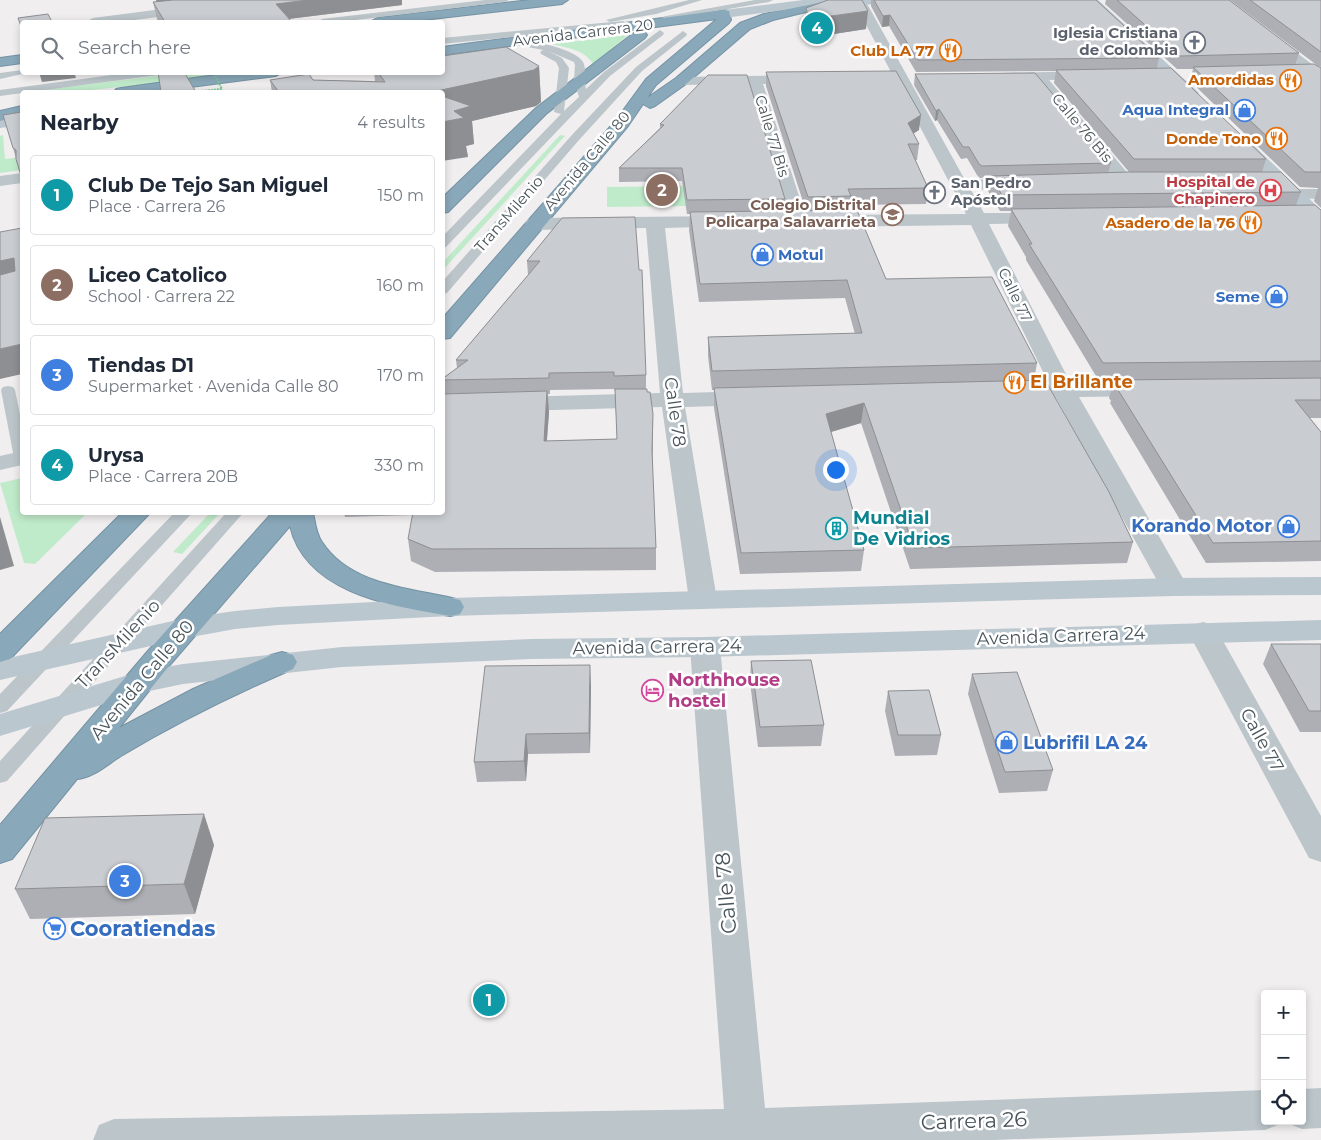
<!DOCTYPE html>
<html lang="en">
<head>
<meta charset="utf-8">
<style>
  :root { --surface:#fff; --page:#f6f6f7; --text:#1f2937; --muted:#747a83; --line:#e0e1e3; --accent:#db2777 }
  body { margin:0; font-family:Montserrat,sans-serif; background:var(--page); color:var(--text) }
  .controls { position:absolute; right:15px; bottom:15px; display:grid; overflow:hidden; border-radius:5px; box-shadow:0 2px 8px #0003 }
  .controls button { width:45px; height:45px; display:grid; place-items:center; padding:0; border:0; border-bottom:1px solid var(--line); background:var(--surface); color:var(--text); font:25px sans-serif }
  .you { position:absolute; left:835px; top:469px; width:18px; height:18px; margin:-12px; border:4px solid #fff; border-radius:50%; background:#1a73e8; box-shadow:0 0 0 8px #1a73e833 }
  .badge { display:grid; place-items:center; width:32px; height:32px; border-radius:50%; background:var(--accent); color:#fff; font-size:16px; font-weight:700 }
  .pin { position:absolute; translate:-50% -50%; border:2px solid #fff; box-shadow:0 1px 5px #0006 }
  .list { margin:0; padding:0; list-style:none }
  h2 { display:flex; justify-content:space-between; align-items:center; height:65px; margin:0; padding:0 20px; font-size:21px }
  h2 small { font-size:16px; font-weight:400; color:var(--muted) }
  .list li { display:grid; grid-template-columns:32px 1fr auto; gap:15px; align-items:center; box-sizing:border-box; height:80px; margin:0 10px 10px; padding:0 10px; border:1px solid var(--line); border-radius:5px }
  .list b { display:block; font-size:19px; white-space:nowrap }
  .list p { margin:0; font-size:16px; white-space:nowrap; color:var(--muted) }
  .list em { font-size:16px; font-style:normal; color:var(--muted) }
  .icon { flex:none; width:28px; height:28px; fill:none; stroke:currentColor; stroke-width:2; stroke-linecap:round; stroke-linejoin:round }
  .map { position:relative; flex:none; width:1321px; height:1140px; overflow:hidden }
  .search { position:absolute; background:var(--surface); box-shadow:0 2px 8px #0003; left:20px; top:20px; width:425px; height:55px; display:flex; align-items:center; gap:12px; box-sizing:border-box; padding:0 18px; border-radius:5px; color:var(--muted); font-size:19px }
  .panel { position:absolute; background:var(--surface); box-shadow:0 2px 8px #0003; left:20px; top:90px; width:425px; height:425px; border-radius:5px }
  .map>svg:first-child { display:block }
  .green { fill:#c0ebca }
  .lines { fill:none; stroke-linecap:round; stroke-linejoin:round }
  .highway-casing { stroke:#7593a5; stroke-width:2 }
  .lane { fill:#bbc5ca; fill-rule:evenodd }
  .street { fill:#bbc5ca; fill-rule:evenodd }
  .secondary { fill:#bbc7cf; fill-rule:evenodd }
  .highway { fill:#89a8b9; fill-rule:evenodd }
  .path-bridge { stroke:#7ac796; stroke-width:2; stroke-dasharray:2 1; stroke-linecap:butt }
  .wall { fill:#adafb4; fill-rule:evenodd }
  .shaded-wall { fill:#8d8f92 }
  .building { fill:#c9ccd1; stroke:#8d8f92 }
  .labels { text-anchor:middle; stroke-width:5; stroke-linejoin:round; paint-order:stroke }
  .far-street-label { font-size:15px; fill:#48545a; stroke:#fff }
  .far-worship-label { font-size:15px; font-weight:bold; fill:#5b616d; stroke:#fff; text-anchor:end }
  .far-food-label { font-size:15px; font-weight:bold; fill:#c56008; stroke:#fff; text-anchor:end }
  .far-shop-label { font-size:15px; font-weight:bold; fill:#366cbe; stroke:#fff; text-anchor:end }
  .far-health-label { font-size:15px; font-weight:bold; fill:#be3a42; stroke:#fff; text-anchor:end }
  .far-education-label { font-size:15px; font-weight:bold; fill:#785e54; stroke:#fff; text-anchor:end }
  .food-label { font-size:18px; font-weight:bold; fill:#c56008; stroke:#fff; text-anchor:start }
  .street-label { font-size:18px; fill:#48545a; stroke:#fff }
  .culture-label { font-size:18px; font-weight:bold; fill:#0d838f; stroke:#fff; text-anchor:start }
  .shop-label { font-size:18px; font-weight:bold; fill:#366cbe; stroke:#fff; text-anchor:end }
  .hotel-label { font-size:18px; font-weight:bold; fill:#b23c85; stroke:#fff; text-anchor:start }
  .near-street-label { font-size:21px; fill:#48545a; stroke:#fff }
  .near-shop-label { font-size:21px; font-weight:bold; fill:#366cbe; stroke:#fff; text-anchor:start }
</style>
</head>
<body>
<div class="map">
<svg width="1321" height="1140" viewBox="0 0 1321 1140">
  <rect width="100%" height="100%" fill="#f1eeef"/>
  <g class="green">
    <path d="M628 35 593 64C584 49 567 48 552 44Z"/>
    <polygon points="181,73 247,73 74,92 26,92"/>
    <polygon points="3,135 5,159 22,157 22,170 0,173 0,136"/>
    <polygon points="560,135 565,136 443,270 443,262"/>
    <polygon points="685,186 688,206 607,207 607,187"/>
    <polygon points="22,478 22,512 87,513 35,564 24,563 0,483"/>
    <polygon points="210,513 220,513 182,554 173,552"/>
  </g>
  <g class="lines">
    <defs>
      <g id="highway">
        <polygon points="530,0 568,0 562,4 406,22 370,22 377,18"/>
        <polygon points="833,0 849,0 850,2 844,6 806,12 773,20 750,29 686,84 655,106 650,108 643,104 628,126 450,338 442,339 442,319 616,120 646,79 717,19 442,55 442,47 724,10 729,11 731,20 729,23 656,85 647,98 676,78 740,23 764,14"/>
        <polygon points="640,31 645,32 647,35 645,38 546,114 448,212 442,213 442,198 536,108 635,32"/>
        <polygon points="22,55 22,63 0,66 0,58"/>
        <polygon points="238,72 283,72 276,76 152,92 114,92 116,89 121,88"/>
        <polygon points="22,106 22,116 0,121 0,111"/>
        <polygon points="123,512 151,512 10,659 0,662 0,634"/>
        <path d="M273 512H313C315 522 316 534 322 542 351 587 414 588 460 600L464 607 460 614 450 616C393 606 306 594 290 526L169 666 119 728 193 689 271 655 282 652 293 655 297 662 293 669C233 695 176 723 121 756 108 764 93 778 77 779L12 859 0 863V825L147 652Z"/>
      </g>
    </defs>
    <use href="#highway" class="highway-casing"/>
    <g class="lane">
      <polygon points="485,0 509,0 505,2 339,22 318,22 322,19"/>
      <polygon points="689,0 702,0 656,14 610,22 606,20"/>
      <polygon points="755,0 773,0 769,2 666,20 662,18 666,16"/>
      <polygon points="623,21 627,24 626,26 442,44 442,38"/>
      <path d="M660 30 664 33 663 35 610 76 446 247H442V237L561 114 554 112 559 68 556 62 541 54 540 52 543 50 513 44V40C527 38 576 49 583 62 587 69 584 81 586 89L604 72ZM548 51 574 62 575 65 574 80 579 97 564 111 569 68 562 58Z"/>
      <polygon points="683,31 687,34 686,36 642,71 579,140 447,293 442,294 442,282 571,136 636,67"/>
      <polygon points="22,70 22,72 31,72 0,79 0,73"/>
      <polygon points="134,72 163,72 159,75 0,96 0,90"/>
      <polygon points="8,386 13,387 15,390 22,424 22,463 16,461 14,458 1,390 3,387"/>
      <polygon points="175,512 193,512 7,711 0,713 0,694"/>
      <polygon points="227,512 244,512 7,781 0,783 0,761"/>
    </g>
    <g class="street">
      <polygon points="231,0 266,0 260,4 119,22 86,22 93,18"/>
      <polygon points="853,0 865,0 965,180 1027,178 1033,179 1036,183 1033,187 1027,188 971,190 984,213 1047,213 1053,214 1056,218 1053,222 1047,223 989,224 1071,384 1148,382 1156,384 1159,389 1156,394 1148,396 1079,397 1188,587 1184,593 1174,596 1164,593 1056,398 1014,399 1006,397 1003,392 1006,387 1049,384 971,225 823,227 817,225 814,221 817,217 823,215 966,214"/>
      <polygon points="1213,0 1227,0 1321,71 1321,82 1316,81"/>
      <polygon points="1092,71 1097,72 1099,75 1097,78 1049,80 1131,177 1134,181 1131,185 1125,186 1119,185 1034,81 1000,81 995,80 993,77 995,74 1000,73"/>
      <polygon points="802,75 807,76 809,79 807,82 763,84 807,221 804,225 798,227 792,225 789,221 748,84 681,85 676,84 674,81 676,78 681,77"/>
      <polygon points="22,173 22,183 0,186 0,176"/>
      <polygon points="1295,189 1321,189 1321,199 1289,198 1286,194 1289,190"/>
      <polygon points="727,216 734,218 736,222 734,226 665,228 683,393 751,391 759,393 762,398 759,403 751,405 685,407 717,600 713,606 703,609 693,606 689,600 662,407 442,413 442,399 660,393 646,228 534,230 527,228 525,224 527,220 534,218"/>
      <polygon points="22,451 22,465 0,470 0,456"/>
      <polygon points="1203,622 1213,625 1218,632 1321,816 1321,862 1309,858 1188,632 1193,625"/>
      <polygon points="705,637 715,640 720,647 765,1108 1265,1090 1265,1121 1281,1121 1280,1124 1265,1130 994,1140 93,1140 99,1125 114,1119 724,1109 690,647 695,640"/>
      <polygon points="1321,1088 1321,1128 1302,1129 1287,1123 1287,1121 1302,1121 1302,1089"/>
    </g>
    <g class="secondary">
      <polygon points="803,0 912,0 906,4 825,5 724,18 718,14 724,10"/>
      <polygon points="1085,0 1098,0 1196,90 1199,93 1196,96 1186,96"/>
      <polygon points="22,115 22,125 0,128 0,118"/>
      <polygon points="1238,134 1244,136 1321,210 1321,225 1315,224 1232,142 1230,139 1232,136"/>
      <polygon points="1321,577 1321,595 1174,596 450,616 278,625 235,629 186,638 0,680 0,660 186,618 235,611 278,607 450,598 1174,578"/>
      <polygon points="1321,620 1321,640 705,657 531,659 342,667 183,684 140,693 0,736 0,714 138,672 183,664 342,647 531,639 705,637"/>
    </g>
    <use href="#highway" class="highway"/>
    <polyline class="path-bridge" points="193,92 222,89 213,72"/>
  </g>
  <g class="wall">
    <polygon points="871,0 1096,0 1159,58 1157,68 1266,159 1262,172 1301,192 1296,205 1321,210 1321,418 1310,418 1321,432 1321,561 1206,563 1110,403 1111,401 1109,398 1114,381 1099,381 1026,260 1026,257 1008,226 1011,211 1000,211 988,191 991,177 980,178 977,175 967,158 961,159 937,120 935,121 914,85 915,74 1111,163 1108,173 1129,172 1054,83 1056,71 916,72 889,26 882,27 871,6"/>
    <polygon points="1106,0 1229,0 1299,53 1295,65 1321,68 1321,208 1314,201 1318,188 1300,187 1190,81 1193,69 1177,69 1105,4"/>
    <polygon points="1230,0 1321,0 1321,67 1318,66"/>
    <polygon points="153,2 402,5 289,19 292,22 159,22 157,19"/>
    <polygon points="806,8 866,29 808,38 805,26"/>
    <polygon points="539,66 541,102 536,106 472,121 474,144 466,146 468,157 442,92 272,92 270,80 313,80 375,81 374,72 442,72"/>
    <polygon points="766,72 919,130 913,134 919,144 917,160 915,160 928,188 926,204 850,205 849,210 886,279 1037,363 1034,380 1133,542 1127,563 910,569 861,423 831,432 864,550 861,571 740,574 714,408 714,390 712,390 708,356 708,337 855,334 845,298 699,302 689,230 690,214 687,214 682,181 619,182 619,168 660,128 660,124 708,75 785,199 785,211 806,211 766,86"/>
    <polygon points="22,112 16,158 3,115"/>
    <path d="M562 218 646 375V389L653 414 652 461 656 548V570L435 572 411 561 408 539 413 515 345 517 344 512H442V379L457 368 456 360 528 275 527 261ZM614 389 615 392 617 439 547 441 549 412 548 394H550V390Z"/>
    <polygon points="1271,644 1321,644 1321,732 1300,732 1263,664"/>
    <polygon points="751,661 824,725 821,746 758,747 750,682"/>
    <polygon points="972,674 1053,770 1047,791 999,793 968,694"/>
    <polygon points="591,685 590,753 528,754 526,781 477,782 474,762"/>
    <polygon points="888,691 941,735 937,755 895,756 885,711"/>
    <polygon points="214,845 195,914 30,919 15,889"/>
  </g>
  <g class="shaded-wall">
    <polygon points="156,0 216,0 158,8"/>
    <polygon points="308,0 402,0 402,5 279,20 276,4"/>
    <polygon points="868,11 866,29 808,38 809,19"/>
    <polygon points="890,15 889,26 882,27 883,16"/>
    <polygon points="539,66 541,102 536,106 472,121 474,144 466,146 468,157 442,161 442,92 432,92"/>
    <polygon points="39,72 74,72 76,78 42,82"/>
    <polygon points="939,109 937,120 935,121 936,111"/>
    <polygon points="921,115 919,130 906,138 908,123"/>
    <polygon points="14,258 22,282 0,289 0,261"/>
    <polygon points="22,344 22,374 0,379 0,349"/>
    <polygon points="547,391 549,412 545,462 544,441"/>
    <polygon points="864,403 861,423 824,434 826,414"/>
    <polygon points="653,414 653,435 652,472 652,450"/>
    <polygon points="0,517 14,566 0,570"/>
    <polygon points="590,665 591,685 590,753 589,733"/>
    <polygon points="526,734 528,754 526,781 524,761"/>
    <polygon points="204,814 214,845 195,914 184,884"/>
  </g>
  <g class="building">
    <polygon points="173,0 308,0 276,4 292,22 165,22 153,2"/>
    <polygon points="828,0 862,0 868,11 809,19 806,8"/>
    <polygon points="874,0 1096,0 1159,58 918,60 890,15 883,16"/>
    <polygon points="1117,0 1229,0 1299,53 1180,56"/>
    <polygon points="1250,0 1321,0 1321,52"/>
    <polygon points="48,14 52,22 22,22 22,29 18,18"/>
    <polygon points="506,47 539,66 534,70 432,92 433,92 279,92 270,80 309,74 313,80 385,82 378,72 442,72 442,56"/>
    <polygon points="1314,64 1321,68 1321,172 1305,172 1193,67"/>
    <polygon points="1171,68 1266,159 1134,159 1056,70"/>
    <polygon points="896,71 921,115 908,123 919,144 908,144 928,188 848,189 851,196 808,197 766,72"/>
    <polygon points="158,72 184,72 196,92 156,92 161,92"/>
    <polygon points="1035,73 1111,163 982,166 979,164 969,147 963,147 939,109 936,111 915,74"/>
    <polygon points="708,75 747,75 785,199 687,200 682,168 619,168 664,125 660,124"/>
    <polygon points="442,96 471,106 454,111 464,118 442,122"/>
    <polygon points="22,112 22,179 16,159 16,150 13,148 3,115"/>
    <polygon points="1129,172 1281,172 1301,192 1002,195 991,176"/>
    <polygon points="1315,205 1321,210 1321,361 1103,363 1029,244 1032,244 1011,209"/>
    <polygon points="857,210 886,279 992,277 1037,363 712,371 708,337 862,333 847,280 700,284 690,212"/>
    <polygon points="635,217 639,270 642,270 646,375 614,376 614,372 549,373 549,378 442,380 442,379 468,360 456,360 540,261 527,261 562,218"/>
    <polygon points="22,228 22,344 0,349 0,275 15,271 14,258 0,261 0,232"/>
    <polygon points="1321,378 1321,400 1295,400 1321,432 1321,541 1213,543 1115,385 1117,385 1114,380"/>
    <polygon points="1045,380 1109,492 1133,542 914,548 864,403 826,414 864,550 741,553 714,388"/>
    <polygon points="615,389 647,389 647,392 650,392 653,414 652,450 656,548 432,549 408,539 413,512 442,512 442,394 547,391 544,441 617,439"/>
    <polygon points="1271,644 1321,644 1321,711 1309,711"/>
    <polygon points="811,660 824,725 760,727 751,661"/>
    <polygon points="590,665 589,733 526,734 524,761 474,762 485,666"/>
    <polygon points="1017,672 1053,770 1005,772 972,674"/>
    <polygon points="929,690 941,735 898,735 888,691"/>
    <polygon points="204,814 184,884 15,889 45,818"/>
  </g>
  <defs>
    <symbol id="church-ring" viewBox="-11 -11 22 22"><circle r="9.5" fill="#fff" stroke="#6b7280" stroke-width="1.5"/><path d="M-1.2-6h2.4v3.5h3.3v2.4h-3.3V6h-2.4V-.1h-3.3v-2.4h3.3Z" fill="#6b7280"/></symbol>
    <symbol id="restaurant-ring" viewBox="-11 -11 22 22"><circle r="9.5" fill="#fff" stroke="#e8710a" stroke-width="1.5"/><path d="M-5-6h1v4h1v-4h1v4h1v-4h1v5L-1.5 .5V6h-2V.5L-5-1ZM5-6V6H3V1.5H1.5Q1.5-4 5-6Z" fill="#e8710a"/></symbol>
    <symbol id="shop-ring" viewBox="-11 -11 22 22"><circle r="9.5" fill="#fff" stroke="#3f7fe0" stroke-width="1.5"/><path d="M-5-2.5h2.3a2.7 3.5 0 0 1 5.4 0H5L5.5 6h-11ZM-1.5-2.5h3a1.5 2.3 0 0 0-3 0Z" fill="#3f7fe0"/></symbol>
    <symbol id="hospital-ring" viewBox="-11 -11 22 22"><circle r="9.5" fill="#fff" stroke="#e0444e" stroke-width="1.5"/><path d="M-5-5h3v3.5h4V-5h3V5h-3V1.5h-4V5h-3Z" fill="#e0444e"/></symbol>
    <symbol id="school-ring" viewBox="-11 -11 22 22"><circle r="9.5" fill="#fff" stroke="#8d6e63" stroke-width="1.5"/><path d="M0-5L7-2L0 1L-7-2ZM-4 1L0 2.5L4 1V4Q0 6-4 4Z" fill="#8d6e63"/></symbol>
    <symbol id="building-ring" viewBox="-11 -11 22 22"><circle r="9.5" fill="#fff" stroke="#0f9aa8" stroke-width="1.5"/><path d="M-4-6H4V6H1V3H-1V6H-4ZM-2.5-4.3h1.7v1.8h-1.7ZM.8-4.3h1.7v1.8H.8ZM-2.5-1h1.7V.8h-1.7ZM.8-1h1.7V.8H.8Z" fill="#0f9aa8"/></symbol>
    <symbol id="hotel-ring" viewBox="-11 -11 22 22"><circle r="9.5" fill="#fff" stroke="#d1479c" stroke-width="1.5"/><path d="M-6-4.5h1.5V1H6V5H4.5V3h-9V5H-6ZM-4 0a1.8 1.8 0 1 1 3.6 0ZM.5 0V-2.5h3Q6-2.5 6 0Z" fill="#d1479c"/></symbol>
    <symbol id="supermarket-ring" viewBox="-11 -11 22 22"><circle r="9.5" fill="#fff" stroke="#3f7fe0" stroke-width="1.5"/><path d="M-6-5.5h2.5l.6 2H6L4.5 2H-2.5L-4.4-4H-6ZM-1.5 3.2a1.3 1.3 0 1 0 .1 0ZM3 3.2a1.3 1.3 0 1 0 .1 0Z" fill="#3f7fe0"/></symbol>
  </defs>
  <g fill-rule="evenodd">
    <use href="#church-ring" x="1182" y="30" width="25" height="25"/>
    <use href="#restaurant-ring" x="938" y="38" width="25" height="25"/>
    <use href="#restaurant-ring" x="1278" y="68" width="25" height="25"/>
    <use href="#shop-ring" x="1232" y="98" width="25" height="25"/>
    <use href="#restaurant-ring" x="1264" y="126" width="25" height="25"/>
    <use href="#hospital-ring" x="1258" y="178" width="25" height="25"/>
    <use href="#church-ring" x="922" y="180" width="25" height="25"/>
    <use href="#school-ring" x="880" y="202" width="25" height="25"/>
    <use href="#restaurant-ring" x="1238" y="210" width="25" height="25"/>
    <use href="#shop-ring" x="750" y="242" width="25" height="25"/>
    <use href="#shop-ring" x="1264" y="284" width="25" height="25"/>
    <use href="#restaurant-ring" x="1002" y="370" width="25" height="25"/>
    <use href="#shop-ring" x="1276" y="514" width="25" height="25"/>
    <use href="#building-ring" x="824" y="516" width="25" height="25"/>
    <use href="#hotel-ring" x="640" y="678" width="25" height="25"/>
    <use href="#shop-ring" x="994" y="730" width="25" height="25"/>
    <use href="#supermarket-ring" x="42" y="916" width="25" height="25"/>
  </g>
  <g class="labels">
    <g class="far-street-label">
      <text transform="translate(583 33) rotate(-7)" y="5">Avenida Carrera 20</text>
      <text transform="translate(1082 128) rotate(50)" y="5">Calle 76 Bis</text>
      <text transform="translate(772 136) rotate(73)" y="5">Calle 77 Bis</text>
      <text transform="translate(587 161) rotate(-50)" y="5">Avenida Calle 80</text>
      <text transform="translate(509 214) rotate(-49)" y="5">TransMilenio</text>
      <text transform="translate(1015 295) rotate(64)" y="5">Calle 77</text>
    </g>
    <g class="far-worship-label">
      <text x="1178" y="38">Iglesia Cristiana<tspan x="1178" dy="17">de Colombia</tspan></text>
      <text x="951" y="188" text-anchor="start">San Pedro<tspan x="951" dy="17">Apóstol</tspan></text>
    </g>
    <g class="far-food-label">
      <text x="934" y="56">Club LA 77</text>
      <text x="1274" y="85">Amordidas</text>
      <text x="1261" y="144">Donde Tono</text>
      <text x="1235" y="228">Asadero de la 76</text>
    </g>
    <g class="far-shop-label">
      <text x="1229" y="115">Aqua Integral</text>
      <text x="778" y="260" text-anchor="start">Motul</text>
      <text x="1260" y="302">Seme</text>
    </g>
    <g class="far-health-label">
      <text x="1255" y="187">Hospital de<tspan x="1255" dy="17">Chapinero</tspan></text>
    </g>
    <g class="far-education-label">
      <text x="876" y="210">Colegio Distrital<tspan x="876" dy="17">Policarpa Salavarrieta</tspan></text>
    </g>
    <g class="food-label">
      <text x="1030" y="388">El Brillante</text>
    </g>
    <g class="street-label">
      <text transform="translate(675 412) rotate(82)" y="6">Calle 78</text>
      <text transform="translate(1061 636) rotate(-2)" y="6">Avenida Carrera 24</text>
      <text transform="translate(118 644) rotate(-47)" y="6">TransMilenio</text>
      <text transform="translate(657 647) rotate(-1)" y="6">Avenida Carrera 24</text>
      <text transform="translate(142 680) rotate(-50)" y="6">Avenida Calle 80</text>
      <text transform="translate(1262 740) rotate(61)" y="6">Calle 77</text>
    </g>
    <g class="culture-label">
      <text x="853" y="524">Mundial<tspan x="853" dy="21">De Vidrios</tspan></text>
    </g>
    <g class="shop-label">
      <text x="1272" y="532">Korando Motor</text>
      <text x="1023" y="749" text-anchor="start">Lubrifil LA 24</text>
    </g>
    <g class="hotel-label">
      <text x="668" y="686">Northhouse<tspan x="668" dy="21">hostel</tspan></text>
    </g>
    <g class="near-street-label">
      <text transform="translate(726 893) rotate(-95)" y="7">Calle 78</text>
      <text transform="translate(974 1121) rotate(-2)" y="7">Carrera 26</text>
    </g>
    <g class="near-shop-label">
      <text x="70" y="936">Cooratiendas</text>
    </g>
  </g>
</svg>
<div class="controls">
<button>+</button>
<button>−</button>
<button><svg class="icon" aria-label="locate" viewBox="0 0 24 24"><circle cx="12" cy="12" r="6"/><path d="M12 2v4M12 18v4M2 12h4M18 12h4"/></svg></button>
</div>
<div class="you"></div>
<div class="pin badge" style="left:489px;top:1000px;background:#0f9aa8">1</div>
<div class="pin badge" style="left:662px;top:190px;background:#8d6e63">2</div>
<div class="pin badge" style="left:125px;top:881px;background:#3f7fe0">3</div>
<div class="pin badge" style="left:817px;top:28px;background:#0f9aa8">4</div>
<div class="search"><svg class="icon" aria-label="search" viewBox="0 0 24 24"><circle cx="10" cy="10" r="6"/><path d="M15 15l6 6"/></svg>Search here</div>
<section class="panel">
<h2>Nearby<small>4 results</small></h2>
<ul class="list">
<li><span class="badge" style="background:#0f9aa8">1</span><div><b>Club De Tejo San Miguel</b><p>Place · Carrera 26</p></div><em>150 m</em></li>
<li><span class="badge" style="background:#8d6e63">2</span><div><b>Liceo Catolico</b><p>School · Carrera 22</p></div><em>160 m</em></li>
<li><span class="badge" style="background:#3f7fe0">3</span><div><b>Tiendas D1</b><p>Supermarket · Avenida Calle 80</p></div><em>170 m</em></li>
<li><span class="badge" style="background:#0f9aa8">4</span><div><b>Urysa</b><p>Place · Carrera 20B</p></div><em>330 m</em></li>
</ul>
</section>
</div>
</body>
</html>
